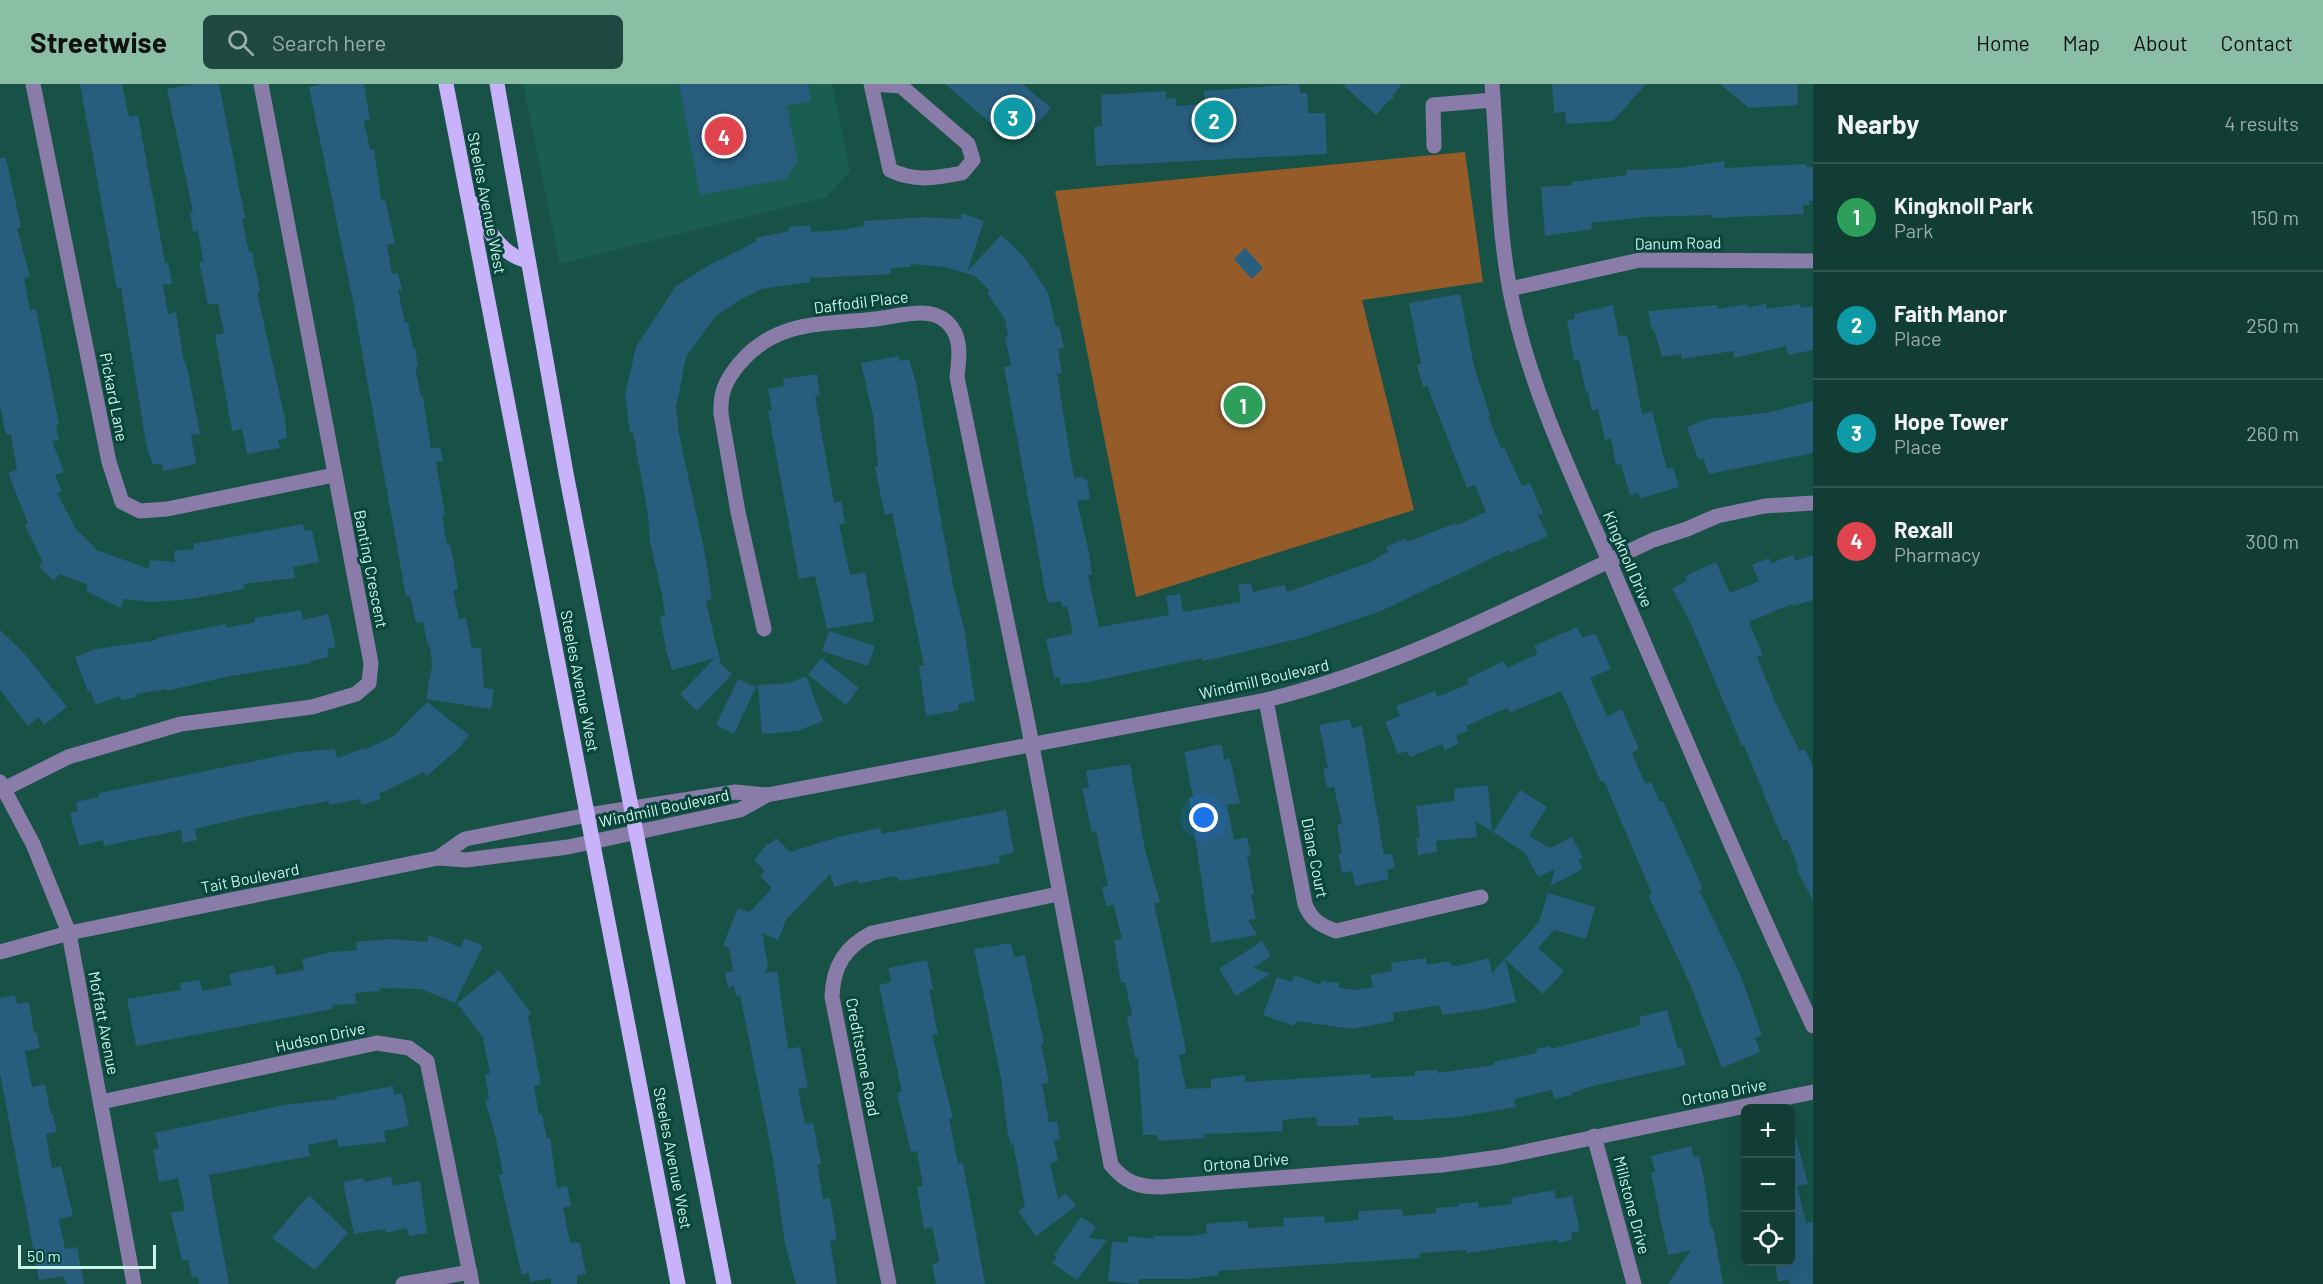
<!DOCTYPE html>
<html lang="en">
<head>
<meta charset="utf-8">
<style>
  :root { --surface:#123d34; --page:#1f4840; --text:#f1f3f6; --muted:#9caeac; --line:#31564f; --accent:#8abfa5 }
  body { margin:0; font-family:Barlow,sans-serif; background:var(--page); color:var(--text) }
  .controls { position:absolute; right:18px; bottom:18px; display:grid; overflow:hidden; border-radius:9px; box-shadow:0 6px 24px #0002 }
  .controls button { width:54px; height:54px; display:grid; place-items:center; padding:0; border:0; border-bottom:2px solid var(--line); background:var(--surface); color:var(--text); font:30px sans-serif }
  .scale { position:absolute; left:18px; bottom:15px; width:138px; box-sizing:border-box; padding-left:6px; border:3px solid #cef1e8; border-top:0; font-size:16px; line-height:21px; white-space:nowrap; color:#cef1e8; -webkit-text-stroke:4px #08463b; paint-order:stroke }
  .you { position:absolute; left:1204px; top:734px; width:21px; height:21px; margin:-15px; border:4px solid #fff; border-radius:50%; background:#1a73e8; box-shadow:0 0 0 9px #1a73e833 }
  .badge { display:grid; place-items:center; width:39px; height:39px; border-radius:50%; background:var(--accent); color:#fff; font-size:20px; font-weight:700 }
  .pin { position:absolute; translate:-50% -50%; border:3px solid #fff; box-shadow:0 2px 6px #0006 }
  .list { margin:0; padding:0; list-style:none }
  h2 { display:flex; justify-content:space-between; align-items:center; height:78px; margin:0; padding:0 24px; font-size:26px }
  h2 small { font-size:20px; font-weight:400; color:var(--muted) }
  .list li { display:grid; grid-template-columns:39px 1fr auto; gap:18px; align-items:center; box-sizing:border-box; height:108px; padding:0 24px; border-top:2px solid var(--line) }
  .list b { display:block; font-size:22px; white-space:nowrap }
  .list p { margin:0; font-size:20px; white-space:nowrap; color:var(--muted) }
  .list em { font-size:20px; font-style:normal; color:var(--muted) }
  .icon { flex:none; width:33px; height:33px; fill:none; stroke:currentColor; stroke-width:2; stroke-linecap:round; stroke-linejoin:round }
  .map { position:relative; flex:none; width:1813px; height:1200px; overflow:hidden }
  header { display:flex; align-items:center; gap:36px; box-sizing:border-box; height:84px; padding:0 30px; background:var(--accent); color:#111 }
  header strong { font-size:28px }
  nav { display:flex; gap:33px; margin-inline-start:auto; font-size:21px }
  .search { width:420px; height:54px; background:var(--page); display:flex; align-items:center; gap:15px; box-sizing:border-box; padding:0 21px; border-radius:9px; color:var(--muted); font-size:22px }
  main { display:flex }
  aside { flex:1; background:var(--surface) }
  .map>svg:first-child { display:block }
  .built { fill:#1a5e52 }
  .green { fill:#955b29 }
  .building { fill:#285d7d }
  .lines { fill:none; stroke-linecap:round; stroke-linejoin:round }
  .minor { stroke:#897ca8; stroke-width:15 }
  .major { stroke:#c8b3fa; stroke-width:15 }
  .labels { text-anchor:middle; stroke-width:6; stroke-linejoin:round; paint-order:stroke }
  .street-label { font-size:16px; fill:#cef1e8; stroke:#08463b }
</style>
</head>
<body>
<header>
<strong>Streetwise</strong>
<div class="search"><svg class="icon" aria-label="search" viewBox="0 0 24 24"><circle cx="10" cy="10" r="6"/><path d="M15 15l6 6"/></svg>Search here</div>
<nav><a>Home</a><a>Map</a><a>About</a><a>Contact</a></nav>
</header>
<main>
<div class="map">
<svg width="1813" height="1200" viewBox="0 0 1813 1200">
  <rect width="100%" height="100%" fill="#185146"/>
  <polygon class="built" points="523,0 832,0 850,87 827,113 560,180"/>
  <polygon class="green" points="1465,68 1483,198 1362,216 1414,426 1136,513 1055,107"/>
  <g class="building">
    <polygon points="80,0 122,0 129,33 138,31 165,179 168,179 172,200 163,201 168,230 176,228 184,279 186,278 200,350 191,351 196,380 163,387 162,379 153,381 146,360 121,204 117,205"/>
    <polygon points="195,0 219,0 245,134 242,135 249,168 252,168 260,207 257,207 285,336 287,354 278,356 280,364 247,370 242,345 232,347 215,251 224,249 218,219 208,221 199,177 203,177 198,147 193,148 190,128 193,128 167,5"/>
    <polygon points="322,0 364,0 370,36 364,37 370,66 374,65 381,116 385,115 395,159 387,161 392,190 398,189 402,206 398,206 405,239 408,238 413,264 415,263 418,282 415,283 421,313 423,313 431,365 440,363 443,377 436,378 445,431 442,432 447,461 450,460 454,480 458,505 453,506 459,535 466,534 472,564 481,564 484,604 494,605 491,625 426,615 432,581 430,562 428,562 423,538 416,539 410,512 406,513 352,212 309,3"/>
    <polygon points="679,0 808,0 811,17 787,22 798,77 786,95 700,111"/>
    <polygon points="945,0 1022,0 1051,24 1026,53 1017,45 1009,55"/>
    <polygon points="1299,0 1300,9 1307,9 1308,29 1325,29 1327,70 1096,82 1094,43 1102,42 1101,11 1166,7 1166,15 1176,14 1176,22 1205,20 1204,7"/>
    <polygon points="1342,0 1402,0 1393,11 1393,15 1389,16 1376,31"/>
    <polygon points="1552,0 1646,0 1613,37 1566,40 1565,28 1554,29"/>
    <polygon points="1720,0 1797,0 1798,21 1749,24"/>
    <polygon points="0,74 6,74 21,143 17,144 30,193 24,194 30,226 36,225 59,340 56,341 59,356 52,357 64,388 55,391 62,408 57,409 76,445 97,466 149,485 150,476 175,478 174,467 194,465 193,460 303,440 304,447 312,446 319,478 293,483 295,494 244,500 245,505 190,515 154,518 124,515 121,524 86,507 88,501 60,490 53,497 39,482 43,478 25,441 28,439 8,389 17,386 11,350 6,351 0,321"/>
    <polygon points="1724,77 1725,84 1806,80 1806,83 1813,83 1813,117 1809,117 1810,121 1803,121 1804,130 1712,134 1712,131 1646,133 1591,139 1592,145 1545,152 1541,103 1572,101 1572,98 1627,91 1626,86 1679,84"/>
    <polygon points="962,129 984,137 967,188 1001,151 1024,173 1048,209 1056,243 1059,242 1064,264 1058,265 1062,289 1057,290 1074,394 1083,393 1084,396 1087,395 1090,415 1077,417 1089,469 1092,491 1088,491 1099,543 1169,531 1166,512 1180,510 1183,528 1241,518 1238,501 1251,499 1253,508 1285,501 1287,508 1368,479 1388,468 1386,463 1406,454 1407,458 1456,439 1457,441 1486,428 1475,401 1467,404 1427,302 1423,303 1417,281 1421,280 1409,219 1460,210 1474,282 1490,331 1488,332 1501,364 1504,363 1522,402 1530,399 1544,431 1537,430 1548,452 1510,469 1509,466 1381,527 1301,554 1218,574 1202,577 1202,574 1089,598 1061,601 1059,593 1054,594 1046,555 1073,550 1067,522 1062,523 1061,517 1048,519 1044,501 1004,283 1011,282 1005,253 1008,252 1005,235 987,209 990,207 975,192 944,183 911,180 911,183 890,184 891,190 810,194 810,198 761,205 738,217 715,233 686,273 676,324 679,350 704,465 712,515 706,517 715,556 721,580 732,590 697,627 680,610 715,574 672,586 666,566 660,533 665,532 662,510 650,458 648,431 633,348 630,348 625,311 636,263 676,202 709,181 757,157 756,154 789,147 789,143 810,141 811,148 842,146 864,142 863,137 926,133 961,135"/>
    <polygon points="1245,164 1263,184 1252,195 1234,175"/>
    <polygon points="1747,220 1748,223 1766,220 1767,225 1800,220 1800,224 1813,222 1813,266 1788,271 1786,262 1734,274 1733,267 1682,275 1681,270 1662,273 1654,246 1652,246 1648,227 1717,221 1718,225"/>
    <polygon points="1613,221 1619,253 1627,251 1642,330 1652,328 1667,385 1673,383 1679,403 1645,413 1640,414 1638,409 1630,411 1621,380 1616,381 1611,354 1605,356 1598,325 1592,327 1588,308 1586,308 1579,276 1574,277 1567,237 1575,235 1574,230"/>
    <polygon points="899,272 900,277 909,275 916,299 953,501 964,544 975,617 958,620 959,626 926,632 919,582 924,581 892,429 885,431 880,409 875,382 878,382 873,331 861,279"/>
    <polygon points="817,290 820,311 815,312 834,419 841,417 845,439 839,440 850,491 865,488 874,537 827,545 815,492 799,495 768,327 772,326 768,305 784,302 783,295"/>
    <polygon points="1813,317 1813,369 1709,390 1703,374 1698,375 1687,343 1708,335 1766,329"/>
    <polygon points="1793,471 1795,477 1813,471 1813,516 1793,522 1792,520 1749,538 1763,571 1757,573 1777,622 1800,667 1805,665 1813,683 1813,817 1796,784 1798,783 1787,755 1783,756 1776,740 1744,661 1742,662 1691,540 1672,504 1687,497 1685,492 1716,478 1730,509 1759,497 1752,481 1769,474 1771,479"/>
    <polygon points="301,526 303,536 328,530 336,563 327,565 329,573 311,577 311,579 231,592 166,607 166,605 136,610 137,613 121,616 120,612 96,621 90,606 88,608 75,573 96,565 157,556 156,554 226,540 226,544 255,538 255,534"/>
    <polygon points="1577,543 1582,554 1595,549 1597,553 1611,585 1590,594 1607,632 1622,625 1639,665 1632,669 1644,697 1647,700 1651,698 1660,718 1663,717 1695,787 1703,805 1699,806 1740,890 1762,951 1755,954 1760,968 1722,984 1690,900 1648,811 1652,810 1604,697 1601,698 1561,607 1510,629 1507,624 1466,642 1468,647 1456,652 1459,660 1445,666 1442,660 1410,673 1407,667 1398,670 1385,638 1400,632 1396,622 1435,607 1437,613 1469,600 1467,595 1504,577 1507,584 1538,570 1534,562"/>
    <polygon points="0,546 23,568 67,623 44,641 38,633 28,642 0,606"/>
    <polygon points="829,547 875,562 868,582 822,567"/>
    <polygon points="821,574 859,604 846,621 808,591"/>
    <polygon points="806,592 823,637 797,647 762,650 758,601 789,599"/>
    <polygon points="738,595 756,603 734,650 716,641"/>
    <polygon points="427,618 469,651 459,664 427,692 423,688 379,710 381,715 362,721 360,715 329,721 329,717 249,732 195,745 197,756 183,759 181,746 104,762 103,756 79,762 70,729 78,727 76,718 99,713 99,709 298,668 335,665 337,674 364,664 364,666 394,652"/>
    <polygon points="1350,635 1352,644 1362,642 1384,771 1392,770 1395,784 1387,786 1389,795 1355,802 1352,787 1342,789 1338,770 1342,769 1337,741 1342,740 1334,703 1327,704 1323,685 1328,684 1319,641"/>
    <polygon points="1217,661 1222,662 1224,676 1230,674 1240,719 1227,721 1234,756 1247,753 1251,771 1247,772 1254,810 1251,811 1256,835 1248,836 1257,851 1211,859 1189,713 1193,713 1184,668"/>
    <polygon points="1130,680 1145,766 1160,818 1154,819 1184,955 1186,969 1179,971 1186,1005 1211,1004 1211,995 1245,991 1245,998 1370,990 1371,994 1415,992 1415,987 1438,986 1438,989 1494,981 1494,978 1537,969 1536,965 1550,962 1551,965 1641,941 1639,933 1667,926 1678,965 1682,964 1686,981 1593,1002 1572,1009 1573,1011 1554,1015 1552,1006 1514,1015 1516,1023 1458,1033 1417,1036 1393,1036 1393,1032 1358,1034 1359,1041 1341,1042 1317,1042 1316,1033 1282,1036 1283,1047 1204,1050 1205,1054 1158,1057 1157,1051 1143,1051 1138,974 1135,974 1127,932 1132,931 1125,898 1121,899 1114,856 1122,855 1114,821 1106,822 1102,803 1108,802 1096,747 1092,748 1082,704 1089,703 1086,687"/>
    <polygon points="1488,701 1492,747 1475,737 1477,753 1436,757 1437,768 1418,771 1416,754 1420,753 1416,722 1455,717 1454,705"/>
    <polygon points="1520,706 1547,723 1529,752 1550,764 1572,753 1583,774 1578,776 1583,785 1550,802 1555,785 1538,793 1525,769 1493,748"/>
    <polygon points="1006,726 1014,769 999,772 1000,779 901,797 895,792 858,800 857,796 834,803 830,790 786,836 778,856 762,849 768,882 765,889 777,887 788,965 800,963 808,1003 798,1005 805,1040 813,1039 821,1080 817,1081 823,1115 830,1114 837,1155 830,1157 837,1200 796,1200 785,1160 773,1075 740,911 736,912 734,902 728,904 725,889 733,887 729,864 723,861 738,824 750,828 772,804 760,792 765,787 754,776 767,760 770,760 776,754 790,768 838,753 880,744 882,750"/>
    <polygon points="1548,809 1595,823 1586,855 1554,846 1538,864 1564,887 1543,910 1505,875 1516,918 1486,925 1442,931 1440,921 1393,929 1394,937 1353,945 1296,937 1294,942 1263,931 1277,893 1292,898 1294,891 1321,901 1321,897 1339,899 1339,904 1356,906 1373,903 1370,891 1392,887 1391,879 1426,874 1427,881 1450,877 1451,881 1456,882 1489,874 1492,889 1539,838"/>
    <polygon points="429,851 460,863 465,854 483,862 455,919 421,905 379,904 380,907 355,909 356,920 332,921 333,925 136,962 127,915 181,906 180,899 200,896 202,907 231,901 229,890 274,881 276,891 304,886 302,875 332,868 357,866 356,858 390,855 427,858"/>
    <polygon points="1262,857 1271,872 1253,884 1270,890 1236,912 1219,885"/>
    <polygon points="1011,859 1014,873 1025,871 1044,959 1041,959 1049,999 1042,1000 1049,1038 1057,1037 1060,1055 1054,1056 1058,1077 1050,1079 1058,1115 1066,1109 1076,1122 1036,1152 1018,1127 1025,1122 1013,1060 1011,1061 1008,1051 1001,994 974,865"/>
    <polygon points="927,876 933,905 929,906 938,950 932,951 953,1034 949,1035 958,1080 963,1079 985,1200 936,1200 932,1180 939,1178 939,1175 932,1143 924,1145 917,1103 923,1102 917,1067 911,1068 897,1009 902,1008 879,901 891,898 888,884"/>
    <polygon points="499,886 531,929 528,932 541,1001 534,1002 539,1031 542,1031 547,1055 550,1054 557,1104 567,1102 571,1122 563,1124 570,1158 580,1159 586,1190 577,1191 577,1200 551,1200 551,1194 530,1198 529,1189 522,1191 499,1091 503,1090 496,1055 485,1016 489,1015 485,991 490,989 483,954 457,919"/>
    <polygon points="15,911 17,920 29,918 34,949 37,949 40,964 25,967 32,1003 45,1000 51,1030 53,1030 57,1048 46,1050 52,1084 61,1082 73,1132 59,1135 65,1165 77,1163 84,1200 67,1200 63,1192 39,1196 0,989 0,914"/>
    <polygon points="393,1002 394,1011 402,1009 409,1042 384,1047 386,1058 339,1063 337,1055 308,1061 310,1072 209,1091 229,1200 199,1200 198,1193 192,1194 188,1176 182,1177 171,1129 185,1126 178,1094 159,1098 153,1066 159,1064 155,1049 284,1021 337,1015 336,1013"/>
    <polygon points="1796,1053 1808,1100 1797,1102 1806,1139 1813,1138 1813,1200 1790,1200 1789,1196 1778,1197 1775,1178 1791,1178 1791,1054"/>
    <polygon points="1691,1062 1694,1073 1699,1072 1704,1095 1711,1144 1713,1144 1723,1200 1668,1200 1691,1166 1668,1171 1651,1089 1655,1088 1651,1072"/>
    <polygon points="391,1092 393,1102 420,1097 427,1149 409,1152 407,1144 386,1149 385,1145 354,1150 343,1098 364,1094 365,1098"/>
    <polygon points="1554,1106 1556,1115 1572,1112 1580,1147 1571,1149 1572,1156 1558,1159 1557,1156 1467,1169 1466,1166 1420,1169 1420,1174 1218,1187 1219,1191 1187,1195 1139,1195 1138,1200 1108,1197 1112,1157 1128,1159 1128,1152 1153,1155 1154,1152 1191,1152 1207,1149 1206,1140 1224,1138 1247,1137 1248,1144 1284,1142 1283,1134 1324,1132 1325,1139 1359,1136 1358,1127 1402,1125 1403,1132 1436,1129 1436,1124 1459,1122 1458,1120 1478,1118 1479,1124 1512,1120 1511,1114"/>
    <polygon points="309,1111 348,1149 315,1186 272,1154"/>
    <polygon points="1081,1133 1096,1143 1089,1154 1107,1156 1077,1196 1052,1179 1057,1173 1054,1171"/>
  </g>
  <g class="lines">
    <g class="minor">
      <polyline points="33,0 109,378 122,418 140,427 167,425 334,391"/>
      <path d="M871 0 901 2 968 60 973 76 962 89C936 94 915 98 890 86Z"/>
      <path d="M1492 0C1498 73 1497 149 1513 221 1534 317 1580 408 1618 498 1682 647 1745 796 1813 942"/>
      <polyline points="1434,62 1433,21 1493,16"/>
      <polyline points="1510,205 1640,176 1813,177"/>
      <path d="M764 545 738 428 721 330C720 309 725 297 739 280 777 235 822 241 876 235 897 233 929 221 947 238 963 253 959 274 957 293L1027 635 1111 1081C1126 1099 1138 1103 1161 1103L1442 1081 1500 1073 1813 1008"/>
      <path d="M1266 616 1305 820C1311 836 1320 841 1336 847L1481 813"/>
      <polyline points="0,698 33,760 69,849 134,1200"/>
      <polyline points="4,705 68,673 181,640 312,623 356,610 369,599 371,579 261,0"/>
      <path d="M438 774 465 755 588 731 735 708 767 711 1266 616C1402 583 1527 515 1653 456L1687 445 1717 432 1765 422 1813 419"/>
      <polyline points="0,868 69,849 438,774 466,776 568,763 740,726 767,711"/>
      <polyline points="101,1018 377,959 409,964 427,977 472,1200"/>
      <polyline points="1594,1052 1634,1200"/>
      <polyline points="403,1200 470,1188"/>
      <path d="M889 1200 832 913C833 882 845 863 872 849L1058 810"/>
    </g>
    <g class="major">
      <polyline points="446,0 678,1200"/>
      <polyline points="497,0 566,389 724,1200"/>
      <path d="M471 118C486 141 499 171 528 177"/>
    </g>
  </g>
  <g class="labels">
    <g class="street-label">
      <text transform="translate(487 119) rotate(79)" y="6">Steeles Avenue West</text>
      <text transform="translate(1678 159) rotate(-1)" y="6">Danum Road</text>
      <text transform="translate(861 218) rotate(-7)" y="6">Daffodil Place</text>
      <text transform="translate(114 313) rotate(79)" y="6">Pickard Lane</text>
      <text transform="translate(1628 475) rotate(67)" y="6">Kingknoll Drive</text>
      <text transform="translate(371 485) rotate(79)" y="6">Banting Crescent</text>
      <text transform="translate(1264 595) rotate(-13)" y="6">Windmill Boulevard</text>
      <text transform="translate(580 597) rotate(79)" y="6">Steeles Avenue West</text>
      <text transform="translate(664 724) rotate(-12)" y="6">Windmill Boulevard</text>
      <text transform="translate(1315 774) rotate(79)" y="6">Diane Court</text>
      <text transform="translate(250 794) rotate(-11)" y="6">Tait Boulevard</text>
      <text transform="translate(104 939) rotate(79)" y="6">Moffatt Avenue</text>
      <text transform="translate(320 953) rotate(-12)" y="6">Hudson Drive</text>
      <text transform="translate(863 973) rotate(79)" y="6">Creditstone Road</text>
      <text transform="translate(1724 1008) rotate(-11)" y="6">Ortona Drive</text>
      <text transform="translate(673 1074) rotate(79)" y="6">Steeles Avenue West</text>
      <text transform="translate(1246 1078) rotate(-5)" y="6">Ortona Drive</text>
      <text transform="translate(1632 1121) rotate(75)" y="6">Millstone Drive</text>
    </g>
  </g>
</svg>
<div class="controls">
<button>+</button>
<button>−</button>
<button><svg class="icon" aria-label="locate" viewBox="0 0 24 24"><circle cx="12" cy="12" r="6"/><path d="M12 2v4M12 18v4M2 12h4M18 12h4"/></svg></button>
</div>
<div class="scale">50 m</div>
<div class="you"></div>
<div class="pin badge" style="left:1243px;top:321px;background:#2e9e5b">1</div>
<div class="pin badge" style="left:1214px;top:36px;background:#0f9aa8">2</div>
<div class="pin badge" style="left:1013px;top:33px;background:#0f9aa8">3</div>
<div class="pin badge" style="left:724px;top:52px;background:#e0444e">4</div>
</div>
<aside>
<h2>Nearby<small>4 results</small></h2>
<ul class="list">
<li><span class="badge" style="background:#2e9e5b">1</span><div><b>Kingknoll Park</b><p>Park</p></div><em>150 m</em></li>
<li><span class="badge" style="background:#0f9aa8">2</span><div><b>Faith Manor</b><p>Place</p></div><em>250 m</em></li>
<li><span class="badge" style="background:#0f9aa8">3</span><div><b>Hope Tower</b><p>Place</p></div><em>260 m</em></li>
<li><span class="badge" style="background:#e0444e">4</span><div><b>Rexall</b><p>Pharmacy</p></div><em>300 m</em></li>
</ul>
</aside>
</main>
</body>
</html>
